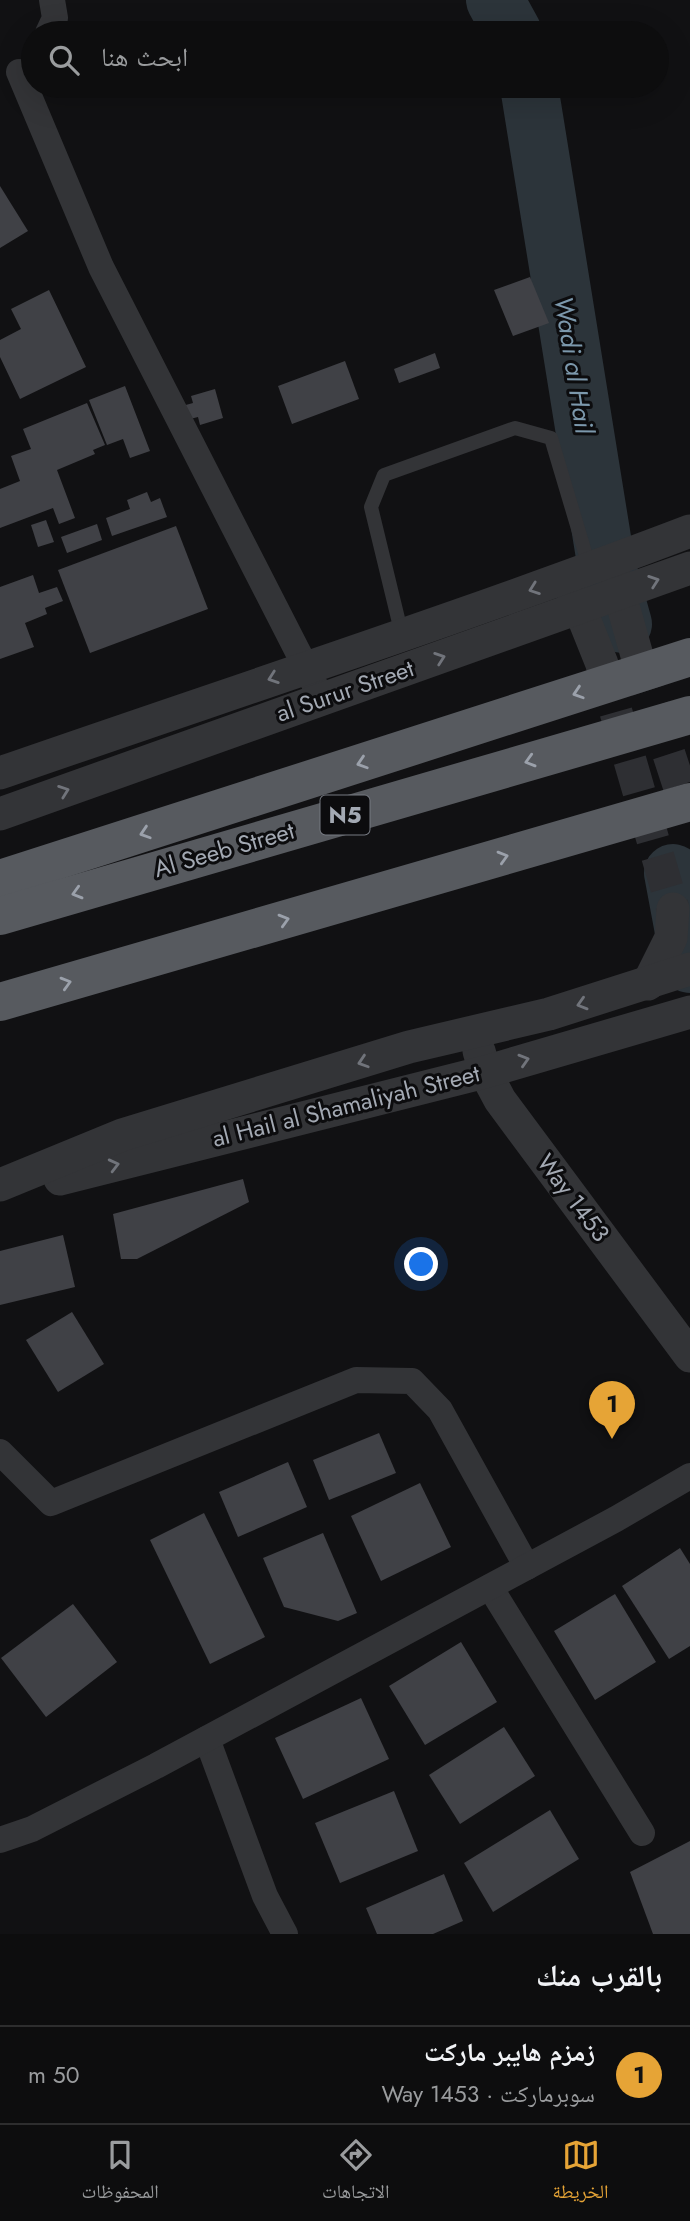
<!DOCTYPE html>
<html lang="ar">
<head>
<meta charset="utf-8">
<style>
  :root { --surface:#0d0d0e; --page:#1b1b1c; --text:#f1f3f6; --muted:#9a9c9e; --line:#2d2d2e; --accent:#e6a436 }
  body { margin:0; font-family:Jost,"Noto Naskh Arabic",sans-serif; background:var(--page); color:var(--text); direction:rtl }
  .you { position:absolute; left:422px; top:1265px; width:24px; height:24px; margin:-18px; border:5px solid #fff; border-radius:50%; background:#1a73e8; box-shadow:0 0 0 10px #1a73e833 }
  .badge { display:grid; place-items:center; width:46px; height:46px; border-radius:50%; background:var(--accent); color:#111; font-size:23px; font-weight:700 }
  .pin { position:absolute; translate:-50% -58px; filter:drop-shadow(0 2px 4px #0008) }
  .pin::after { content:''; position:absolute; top:37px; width:24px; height:21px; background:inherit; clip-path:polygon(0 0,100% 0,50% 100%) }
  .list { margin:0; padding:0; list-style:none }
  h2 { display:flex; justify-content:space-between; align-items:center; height:91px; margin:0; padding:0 28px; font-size:30px }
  h2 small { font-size:23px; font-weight:400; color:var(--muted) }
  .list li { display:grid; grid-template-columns:46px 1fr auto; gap:21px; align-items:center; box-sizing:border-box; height:98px; padding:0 28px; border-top:2px solid var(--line) }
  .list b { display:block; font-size:26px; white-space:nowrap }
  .list p { margin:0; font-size:23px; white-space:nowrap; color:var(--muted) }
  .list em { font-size:23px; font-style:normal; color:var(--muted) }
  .icon { flex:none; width:38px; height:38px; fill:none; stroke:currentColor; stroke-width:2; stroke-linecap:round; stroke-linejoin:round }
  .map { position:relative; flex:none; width:690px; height:1934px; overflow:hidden; direction:ltr }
  .search { position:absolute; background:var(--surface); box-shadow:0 7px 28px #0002; left:21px; right:21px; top:21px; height:77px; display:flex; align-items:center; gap:18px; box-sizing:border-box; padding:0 24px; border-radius:38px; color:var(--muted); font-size:26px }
  .sheet { height:189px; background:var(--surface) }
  nav { display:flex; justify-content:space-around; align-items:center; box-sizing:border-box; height:98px; border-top:2px solid var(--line); background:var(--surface); font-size:19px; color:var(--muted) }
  nav a { display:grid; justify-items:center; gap:4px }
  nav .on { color:var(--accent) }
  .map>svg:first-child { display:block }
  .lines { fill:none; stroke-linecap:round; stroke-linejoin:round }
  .river { stroke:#2c343a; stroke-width:58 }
  .building { fill:#404146 }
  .tertiary-tunnel { stroke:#2e2f33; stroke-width:33; stroke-dasharray:33 17; stroke-linecap:butt }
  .service { stroke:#333437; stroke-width:14 }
  .minor { stroke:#333437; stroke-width:26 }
  .tertiary { stroke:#333437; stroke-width:33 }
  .trunk { stroke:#575a5f; stroke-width:38 }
  .oneway { stroke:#71747b }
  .oneway2 { stroke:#9ba1ab }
  .labels { text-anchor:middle; stroke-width:6; stroke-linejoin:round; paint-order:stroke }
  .shield { fill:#0c0c0e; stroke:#767a82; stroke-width:2 }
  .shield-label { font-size:23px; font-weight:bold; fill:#a3a9b3 }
  .street-label { font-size:24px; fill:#a3a9b3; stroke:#0c0c0e }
  .water-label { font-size:26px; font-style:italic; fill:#7c98ac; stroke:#0c0c0e }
</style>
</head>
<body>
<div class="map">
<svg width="690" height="1934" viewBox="0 0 690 1934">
  <rect width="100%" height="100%" fill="#111113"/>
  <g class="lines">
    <g class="river">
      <polyline points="495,0 513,33"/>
      <polyline points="529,86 606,563 623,624"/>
      <polyline points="673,873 690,964"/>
    </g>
  </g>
  <g class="building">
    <polygon points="0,186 28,231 0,248"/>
    <polygon points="530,277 549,323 513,336 494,290"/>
    <polygon points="49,290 86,367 20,399 0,357 0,340 21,329 11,309"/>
    <polygon points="435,353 440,368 399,383 394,369"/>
    <polygon points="345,361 359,399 292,424 278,386"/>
    <polygon points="125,386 150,451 130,458 123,439 107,445 89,400"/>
    <polygon points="215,389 223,418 200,425 198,417 186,420 182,406 193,403 191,396"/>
    <polygon points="87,403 105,445 93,450 95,454 57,470 75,518 59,524 53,508 0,528 0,489 20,481 11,456 31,449 23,429"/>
    <polygon points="147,492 151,502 160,498 167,517 112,536 106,518 130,509 127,500"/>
    <polygon points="46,520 54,542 38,547 31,525"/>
    <polygon points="97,524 102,540 67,553 61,537"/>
    <polygon points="176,526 208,609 90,653 58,570"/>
    <polygon points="33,575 39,593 57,587 63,601 45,608 47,614 25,623 34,647 0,659 0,587"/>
    <polygon points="243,1179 249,1202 137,1259 121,1259 113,1214"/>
    <polygon points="63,1235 75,1287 0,1305 0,1251"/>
    <polygon points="72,1312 104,1364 58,1392 26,1340"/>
    <polygon points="379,1433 396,1473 329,1500 313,1460"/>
    <polygon points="288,1462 307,1507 238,1537 219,1492"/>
    <polygon points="420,1483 451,1547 381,1581 351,1516"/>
    <polygon points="204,1513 265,1637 210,1664 150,1540"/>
    <polygon points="323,1533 357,1613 338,1621 284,1607 263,1558"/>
    <polygon points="680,1548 690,1564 690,1646 669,1659 622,1586"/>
    <polygon points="615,1594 656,1662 595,1700 554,1631"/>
    <polygon points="73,1604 117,1662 46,1717 1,1658"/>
    <polygon points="461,1642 497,1702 425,1745 389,1686"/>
    <polygon points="361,1698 389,1759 303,1799 275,1738"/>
    <polygon points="504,1727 535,1776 460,1824 429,1775"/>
    <polygon points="394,1791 418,1851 340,1883 315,1823"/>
    <polygon points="550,1810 579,1859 493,1912 464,1863"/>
    <polygon points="690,1841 690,1934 653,1934 630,1872"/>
    <polygon points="444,1874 463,1921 433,1934 377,1934 366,1908"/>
  </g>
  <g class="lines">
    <g class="tertiary-tunnel">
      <polyline points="638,659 690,819"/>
      <polyline points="602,664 673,909"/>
    </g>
    <polyline class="service" points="402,635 371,507 384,475 515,428 551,438 590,569"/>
    <g class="minor">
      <polyline points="48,33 55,18 52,0"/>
      <polyline points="19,72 101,267 322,699"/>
      <polyline points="0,1452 51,1503 356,1380 412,1381 440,1410 527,1567"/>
      <polyline points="490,1587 642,1833"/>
      <polyline points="207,1739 265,1896 285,1934"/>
      <polyline points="0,1840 32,1829 156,1766 616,1519 690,1476"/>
    </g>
    <g class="tertiary">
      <polyline points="614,574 638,659"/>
      <polyline points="572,589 602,664"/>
      <path d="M0 773C230 693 462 618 690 531"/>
      <polyline points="0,814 690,568"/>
      <polyline points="648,984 671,938 673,909"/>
      <polyline points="479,1051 485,1072 500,1100 690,1356"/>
      <polyline points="60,1179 485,1072 690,1012"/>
      <polyline points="0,1185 122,1135 409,1047 549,1014 690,969"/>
    </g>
    <g class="trunk">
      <polyline points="0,879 690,657"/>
      <polyline points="0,916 690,715"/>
      <polyline points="0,1002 690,802"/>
    </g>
  </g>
  <defs><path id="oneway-chevron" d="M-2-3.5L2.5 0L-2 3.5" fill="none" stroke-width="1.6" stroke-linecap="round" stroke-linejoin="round" transform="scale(1.75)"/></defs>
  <g class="oneway">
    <use href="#oneway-chevron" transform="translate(654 581) rotate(-19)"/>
    <use href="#oneway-chevron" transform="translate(534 589) rotate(160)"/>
    <use href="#oneway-chevron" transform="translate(440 658) rotate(-19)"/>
    <use href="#oneway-chevron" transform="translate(273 678) rotate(161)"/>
    <use href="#oneway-chevron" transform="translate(64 791) rotate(-20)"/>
    <use href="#oneway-chevron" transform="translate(582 1004) rotate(163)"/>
    <use href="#oneway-chevron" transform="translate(524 1060) rotate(-17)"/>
    <use href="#oneway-chevron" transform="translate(363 1062) rotate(162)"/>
    <use href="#oneway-chevron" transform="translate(114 1165) rotate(-14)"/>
  </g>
  <g class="oneway2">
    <use href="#oneway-chevron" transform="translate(578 693) rotate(162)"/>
    <use href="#oneway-chevron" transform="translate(530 761) rotate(164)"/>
    <use href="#oneway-chevron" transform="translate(362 763) rotate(162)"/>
    <use href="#oneway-chevron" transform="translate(145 833) rotate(162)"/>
    <use href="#oneway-chevron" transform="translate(503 857) rotate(-16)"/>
    <use href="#oneway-chevron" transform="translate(77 893) rotate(164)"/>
    <use href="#oneway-chevron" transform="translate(284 920) rotate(-16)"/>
    <use href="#oneway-chevron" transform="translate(66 983) rotate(-16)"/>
  </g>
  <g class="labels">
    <rect class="shield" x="320.5" y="795.5" width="49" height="39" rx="5"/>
    <g class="shield-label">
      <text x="345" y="823">N5</text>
    </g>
    <g class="street-label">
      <text transform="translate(345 691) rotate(-19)" y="8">al Surur Street</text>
      <text transform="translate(224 850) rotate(-16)" y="8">Al Seeb Street</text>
      <text transform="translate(346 1106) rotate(-14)" y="8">al Hail al Shamaliyah Street</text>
      <text transform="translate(573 1198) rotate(53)" y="8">Way 1453</text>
    </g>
    <g class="water-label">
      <text transform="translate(574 365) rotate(81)" y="9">Wadi al Hail</text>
    </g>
  </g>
</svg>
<div class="you"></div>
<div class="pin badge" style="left:612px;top:1439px">1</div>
<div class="search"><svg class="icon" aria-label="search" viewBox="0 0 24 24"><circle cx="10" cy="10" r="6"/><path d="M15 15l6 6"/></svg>ابحث هنا</div>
</div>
<section class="sheet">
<h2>بالقرب منك<small></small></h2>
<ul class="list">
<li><span class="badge">1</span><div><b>زمزم هايبر ماركت</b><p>سوبرماركت · Way 1453</p></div><em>50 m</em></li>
</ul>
</section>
<nav>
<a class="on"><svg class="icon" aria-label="map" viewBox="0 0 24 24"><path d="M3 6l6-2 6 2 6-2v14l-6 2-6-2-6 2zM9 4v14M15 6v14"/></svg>الخريطة</a>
<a><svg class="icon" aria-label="directions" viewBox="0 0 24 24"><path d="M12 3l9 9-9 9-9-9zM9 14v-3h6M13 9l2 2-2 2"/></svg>الاتجاهات</a>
<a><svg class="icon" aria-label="saved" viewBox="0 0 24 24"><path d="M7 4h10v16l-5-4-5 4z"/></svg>المحفوظات</a>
</nav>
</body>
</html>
